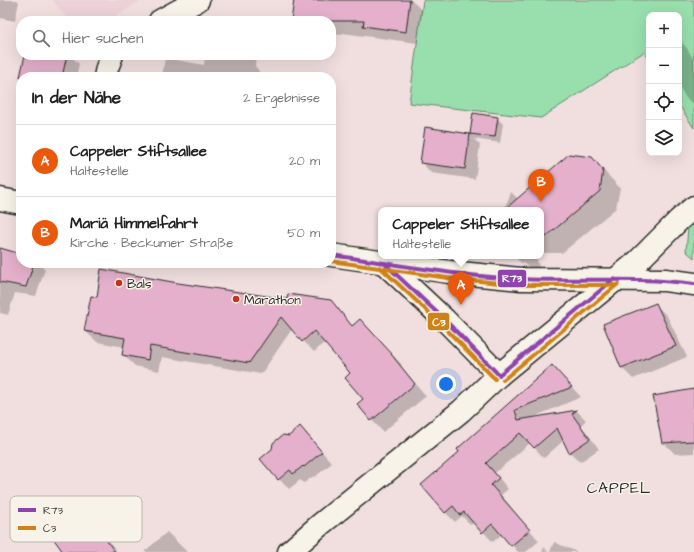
<!DOCTYPE html>
<html lang="de">
<head>
<meta charset="utf-8">
<style>
  :root { --surface:#fff; --page:#f2f2f2; --text:#222; --muted:#767676; --line:#e0e0e0; --accent:#ea580c }
  body { margin:0; font-family:"Architects Daughter",sans-serif; background:var(--page); color:var(--text) }
  .controls { position:absolute; right:12px; top:12px; display:grid; overflow:hidden; border-radius:8px; box-shadow:0 4px 16px #0002 }
  .controls button { width:36px; height:36px; display:grid; place-items:center; padding:0; border:0; border-bottom:1px solid var(--line); background:var(--surface); color:var(--text); font:20px sans-serif }
  .you { position:absolute; left:446px; top:384px; width:14px; height:14px; margin:-10px; border:3px solid #fff; border-radius:50%; background:#1a73e8; box-shadow:0 0 0 6px #1a73e833 }
  .badge { display:grid; place-items:center; width:26px; height:26px; border-radius:50%; background:var(--accent); color:#fff; font-size:13px; font-weight:700 }
  .pin { position:absolute; translate:-50% -33px; filter:drop-shadow(0 1px 2px #0008) }
  .pin::after { content:''; position:absolute; top:21px; width:14px; height:12px; background:inherit; clip-path:polygon(0 0,100% 0,50% 100%) }
  .popup { position:absolute; left:378px; top:207px; width:166px; height:52px; box-sizing:border-box; display:grid; place-content:center; border-radius:8px; background:var(--surface); filter:drop-shadow(0 1px 3px #0005); font-size:13px; white-space:nowrap; color:var(--muted) }
  .popup b { font-size:15px; color:var(--text) }
  .popup::after { content:''; position:absolute; left:50%; top:100%; margin-left:-8px; border:8px solid transparent; border-top-color:var(--surface) }
  .list { margin:0; padding:0; list-style:none }
  h2 { display:flex; justify-content:space-between; align-items:center; height:52px; margin:0; padding:0 16px; font-size:17px }
  h2 small { font-size:13px; font-weight:400; color:var(--muted) }
  .list li { display:grid; grid-template-columns:26px 1fr auto; gap:12px; align-items:center; box-sizing:border-box; height:72px; padding:0 16px; border-top:1px solid var(--line) }
  .list b { display:block; font-size:15px; white-space:nowrap }
  .list p { margin:0; font-size:13px; white-space:nowrap; color:var(--muted) }
  .list em { font-size:13px; font-style:normal; color:var(--muted) }
  .icon { flex:none; width:22px; height:22px; fill:none; stroke:currentColor; stroke-width:2; stroke-linecap:round; stroke-linejoin:round }
  .map { position:relative; flex:none; width:694px; height:552px; overflow:hidden }
  .search { position:absolute; background:var(--surface); box-shadow:0 4px 16px #0002; left:16px; top:16px; width:320px; height:44px; display:flex; align-items:center; gap:10px; box-sizing:border-box; padding:0 14px; border-radius:16px; color:var(--muted); font-size:15px }
  .panel { position:absolute; background:var(--surface); box-shadow:0 4px 16px #0002; left:16px; top:72px; width:320px; height:196px; border-radius:16px }
  .map>svg:first-child { display:block }
  .built { fill:#edd1d9 }
  .green { fill:#98dfad; stroke:#62856c }
  .shadow { fill:#0003 }
  .building { fill:#e4b0cb; stroke:#2b2b2b }
  .lines { fill:none; stroke-linecap:round; stroke-linejoin:round }
  .street-casing { stroke:#2b2b2b; stroke-width:25 }
  .secondary-casing { stroke:#2b2b2b; stroke-width:25 }
  .street { stroke:#f7f3e8; stroke-width:22 }
  .secondary { stroke:#f7f3e8; stroke-width:22 }
  .bus-1-casing { stroke:#f7f3e8; stroke-width:7 }
  .bus-2-casing { stroke:#f7f3e8; stroke-width:7 }
  .bus-1 { stroke:#8e44ad; stroke-width:4 }
  .bus-2 { stroke:#cf8317; stroke-width:4 }
  .poi-dot { fill:#c8321e; stroke:#f7f3e8; stroke-width:1.5 }
  .labels { text-anchor:middle; stroke-width:3; stroke-linejoin:round; paint-order:stroke }
  .poi-label { font-size:13px; fill:#2b2b2b; stroke:#f7f3e8; text-anchor:start }
  .quarter-label { font-size:15px; letter-spacing:1px; fill:#2b2b2b; stroke:#f7f3e8 }
  .key { fill:#f7f3e8; stroke:#bab7af; stroke-width:1 }
  .key-label { font-size:11px; fill:#2b2b2b }
  .line-badge { stroke:#f7f3e8; stroke-width:1.5 }
  .badge-label { font-size:11px; text-anchor:middle; font-weight:bold; fill:#fff }
</style>
</head>
<body>
<div class="map">
<svg width="694" height="552" viewBox="0 0 694 552">
  <rect width="100%" height="100%" fill="#f1dfdf"/>
  <filter id="ink" filterUnits="userSpaceOnUse"><feTurbulence type="fractalNoise" baseFrequency=".025" numOctaves="2"/><feDisplacementMap in="SourceGraphic" scale="8" xChannelSelector="R" yChannelSelector="G"/><feConvolveMatrix kernelMatrix="1 2 1 2 8 2 1 2 1" color-interpolation-filters="sRGB"/></filter>
  <g filter="url(#ink)">
    <polygon class="built" points="52,0 142,0 108,21 69,21"/>
    <g class="green">
      <polygon points="423,0 694,0 694,128 679,105 679,15 649,15 649,59 644,52 541,118 409,103"/>
      <polygon points="694,223 694,258 686,251 688,228"/>
    </g>
    <g class="shadow">
      <polygon points="0,0 17,0 19,2 15,21 0,18"/>
      <polygon points="296,0 411,0 422,10 417,43 342,33 341,35 331,34 331,21 292,21"/>
      <polygon points="680,41 686,47 694,60 694,102 692,103 686,98 679,86"/>
      <polygon points="26,55 70,55 79,64 76,77 21,77"/>
      <polygon points="205,55 256,55 255,66 259,71 258,77 162,77 165,58 204,65"/>
      <polygon points="21,79 21,92 19,90"/>
      <polygon points="474,114 497,118 503,124 500,143 474,139 480,145 475,179 431,173 421,162 426,128 471,135"/>
      <polygon points="592,158 620,188 616,208 562,253 541,253 541,210 504,210 511,192 518,199"/>
      <polygon points="0,249 21,255 21,263 38,263 45,269 36,296 15,293 8,315 0,313"/>
      <polygon points="514,256 536,256 541,274 519,261"/>
      <polygon points="178,284 288,300 330,301 353,327 360,320 402,365 401,366 426,396 383,432 372,420 365,399 351,373 325,342 314,352 292,329 261,374 162,357 159,371 135,366 123,355 125,347 97,342 85,331 97,298"/>
      <polygon points="655,304 667,316 687,357 633,379 621,367"/>
      <polygon points="552,366 581,397 529,419 577,411 586,420 581,425 599,449 580,462 570,452 564,440 544,458 530,443 495,473 508,489 501,495 539,541 526,552 518,552 502,534 493,542 474,522 471,525 462,516 455,522 445,512 461,452"/>
      <polygon points="694,390 694,453 675,454 663,442"/>
      <polygon points="300,427 332,463 315,477 314,476 304,483 300,480 289,489 279,479"/>
      <polygon points="86,514 98,525 117,552 64,552"/>
      <polygon points="167,532 187,552 144,552"/>
      <polygon points="554,542 577,552 550,552"/>
      <polygon points="544,547 548,552 542,552"/>
    </g>
    <g class="building">
      <polygon points="294,0 410,0 406,32 363,26 364,21 291,21"/>
      <polygon points="25,55 67,55 62,77 20,77"/>
      <polygon points="473,113 498,117 495,137 470,134"/>
      <polygon points="425,127 470,134 465,169 420,163"/>
      <polygon points="569,154 592,157 603,170 600,191 541,241 541,210 504,210"/>
      <polygon points="0,248 21,254 21,263 34,263 26,287 0,282"/>
      <polygon points="101,269 178,283 287,299 288,294 331,300 352,326 360,319 392,354 391,354 415,384 371,421 357,404 363,399 345,378 350,373 314,331 302,342 281,317 249,363 150,346 148,360 122,355 125,338 84,331 91,296 97,297"/>
      <polygon points="656,303 676,346 621,368 603,324"/>
      <polygon points="552,365 572,387 515,410 518,420 577,410 572,414 590,439 569,453 557,428 534,448 520,433 486,463 499,478 491,485 530,530 511,546 492,524 482,533 464,512 460,515 453,506 445,513 421,485 459,452 457,449"/>
      <polygon points="694,389 694,441 662,443 653,396"/>
      <polygon points="300,426 322,452 304,467 303,466 293,474 290,470 278,480 260,459 272,449 273,443 283,435 289,436"/>
      <polygon points="86,512 115,552 63,552 53,538"/>
    </g>
    <g class="lines">
      <defs>
        <g id="street">
          <polyline points="160,21 198,0"/>
          <polyline points="105,77 107,68 112,55"/>
          <polyline points="384,263 445,320 499,375"/>
          <polyline points="289,552 321,524 461,411 499,375 637,262 679,220 694,207"/>
        </g>
        <g id="secondary">
          <polyline points="0,199 21,203"/>
          <polyline points="331,255 449,272 521,279 665,280 694,284"/>
        </g>
      </defs>
      <use href="#street" class="street-casing"/>
      <use href="#secondary" class="secondary-casing"/>
      <use href="#street" class="street"/>
      <use href="#secondary" class="secondary"/>
      <defs>
        <g id="bus-1">
          <path d="M331 255C394 264 457 276 521 279 579 282 636 276 694 284"/>
          <polyline points="384,263 445,320 499,375"/>
          <polyline points="499,375 614,279"/>
        </g>
        <g id="bus-2">
          <polyline points="331,261 448,278 520,285 614,285"/>
          <polyline points="380,267 441,324 495,379"/>
          <polyline points="503,380 618,284"/>
        </g>
      </defs>
      <use href="#bus-1" class="bus-1-casing"/>
      <use href="#bus-2" class="bus-2-casing"/>
      <use href="#bus-1" class="bus-1"/>
      <use href="#bus-2" class="bus-2"/>
    </g>
  </g>
  <g class="poi-dot">
    <circle cx="119" cy="283" r="4"/>
    <circle cx="236" cy="299" r="4"/>
  </g>
  <g class="labels">
    <g class="poi-label">
      <text x="127" y="288">Bals</text>
      <text x="244" y="304">Marathon</text>
    </g>
    <g class="quarter-label">
      <text x="619" y="493">CAPPEL</text>
    </g>
  </g>
  <rect x="10" y="496" width="132" height="46" rx="6" class="key"/>
  <rect x="18" y="508" width="18" height="4" fill="#8e44ad"/>
  <rect x="18" y="526" width="18" height="4" fill="#cf8317"/>
  <g class="key-label">
    <text x="43" y="514">R73</text>
    <text x="43" y="532">C3</text>
  </g>
  <g class="line-badge">
    <rect x="497" y="269" width="30" height="19" rx="4" fill="#8e44ad"/>
    <rect x="427" y="312" width="23" height="19" rx="4" fill="#cf8317"/>
  </g>
  <g class="badge-label">
    <text x="512" y="282">R73</text>
    <text x="439" y="326">C3</text>
  </g>
</svg>
<div class="controls">
<button>+</button>
<button>−</button>
<button><svg class="icon" aria-label="locate" viewBox="0 0 24 24"><circle cx="12" cy="12" r="6"/><path d="M12 2v4M12 18v4M2 12h4M18 12h4"/></svg></button>
<button><svg class="icon" aria-label="layers" viewBox="0 0 24 24"><path d="M12 4l9 5-9 5-9-5zM3 14l9 5 9-5"/></svg></button>
</div>
<div class="you"></div>
<div class="pin badge" style="left:461px;top:305px">A</div>
<div class="popup"><b>Cappeler Stiftsallee</b>Haltestelle</div>
<div class="pin badge" style="left:541px;top:202px">B</div>
<div class="search"><svg class="icon" aria-label="search" viewBox="0 0 24 24"><circle cx="10" cy="10" r="6"/><path d="M15 15l6 6"/></svg>Hier suchen</div>
<section class="panel">
<h2>In der Nähe<small>2 Ergebnisse</small></h2>
<ul class="list">
<li><span class="badge">A</span><div><b>Cappeler Stiftsallee</b><p>Haltestelle</p></div><em>20 m</em></li>
<li><span class="badge">B</span><div><b>Mariä Himmelfahrt</b><p>Kirche · Beckumer Straße</p></div><em>50 m</em></li>
</ul>
</section>
</div>
</body>
</html>
